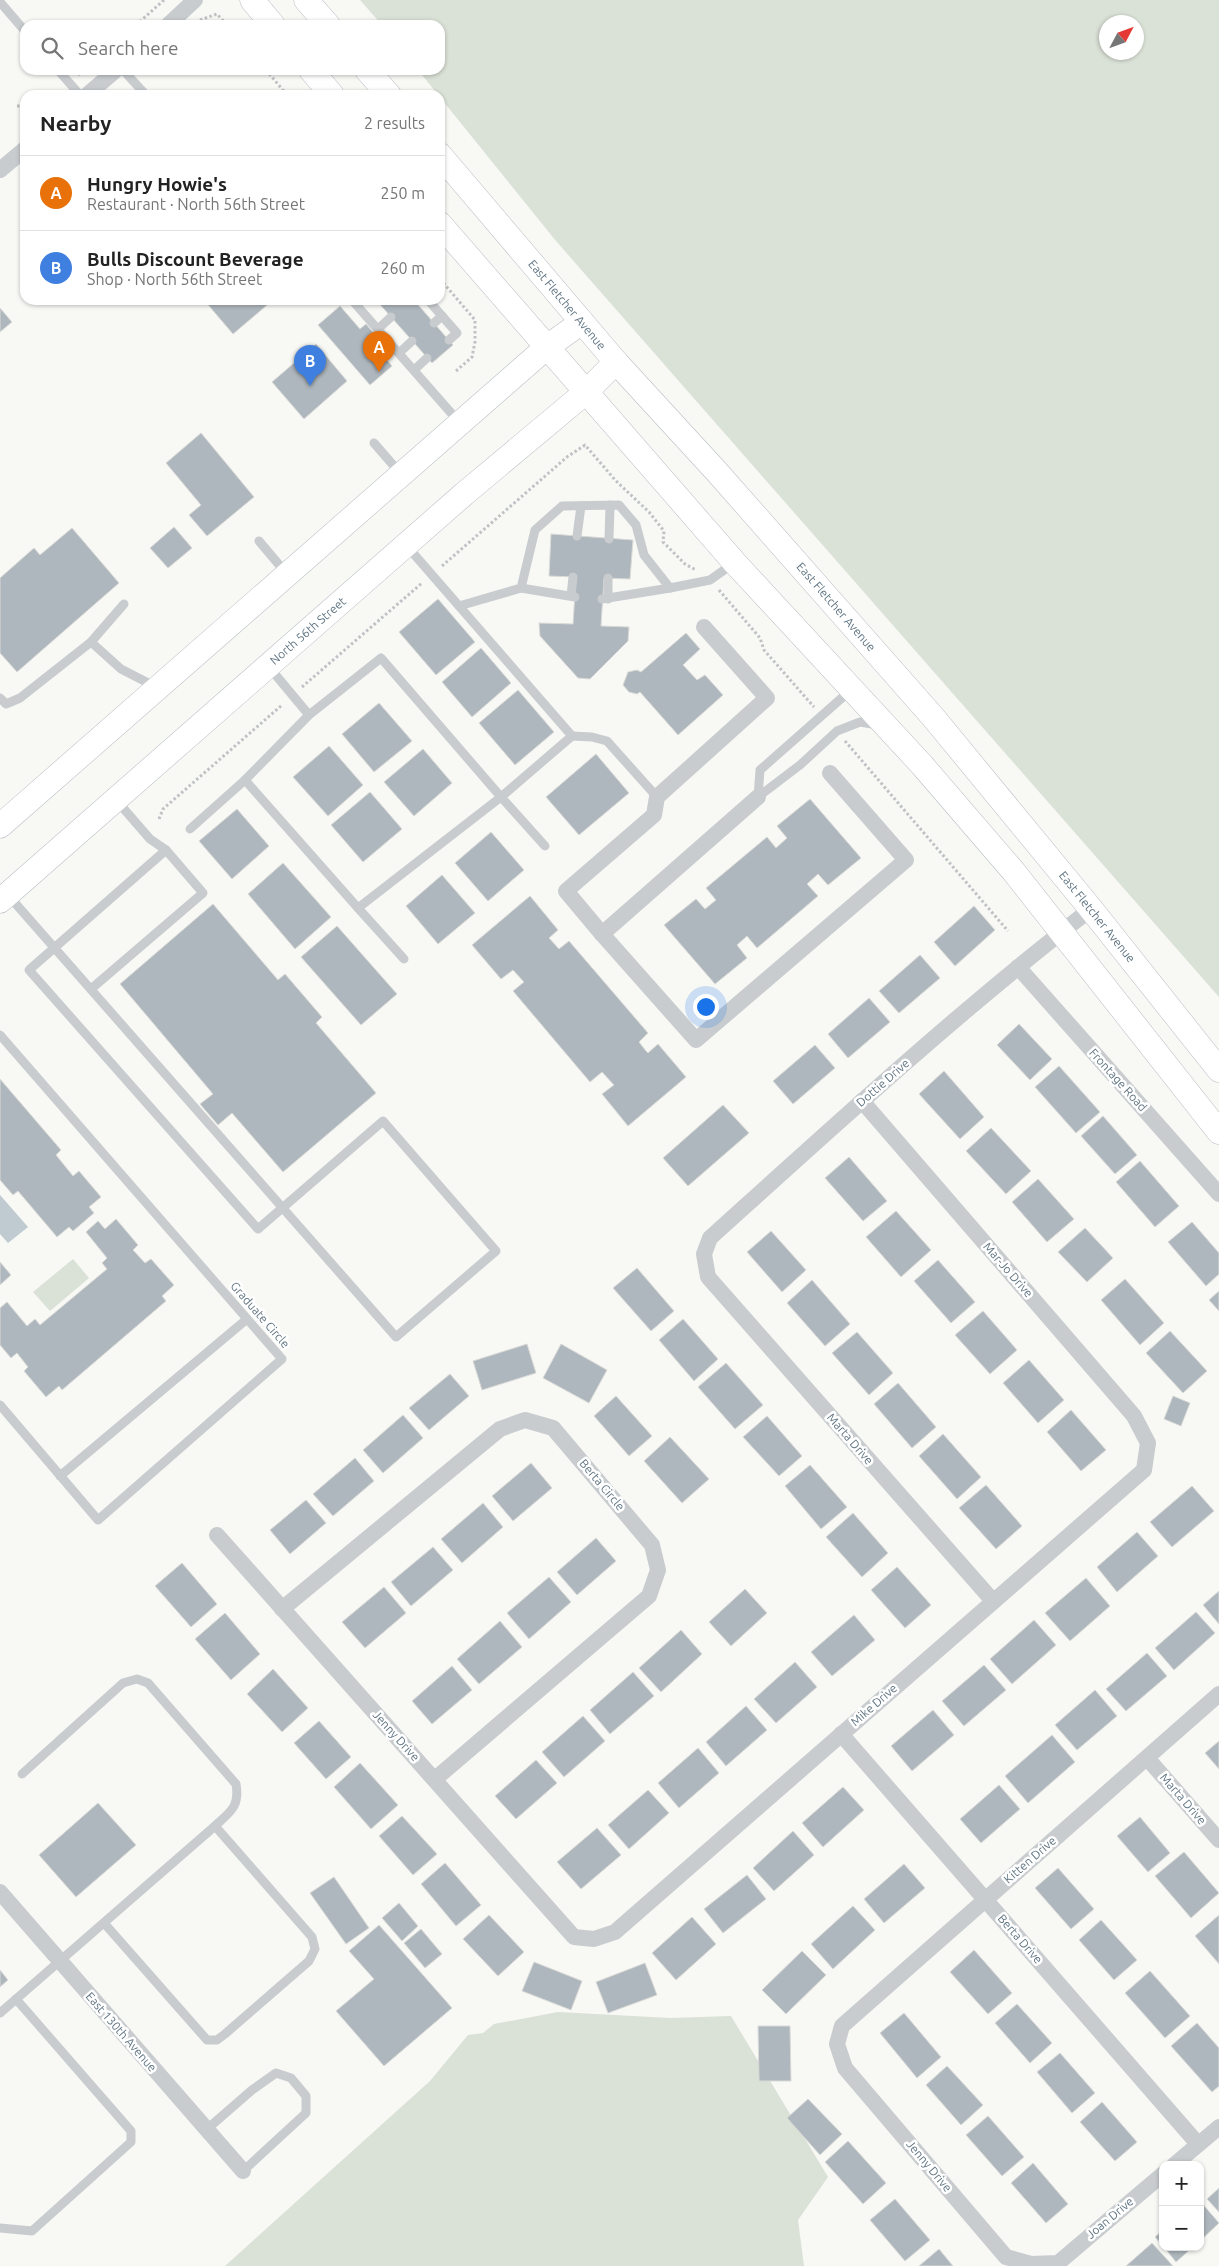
<!DOCTYPE html>
<html lang="en">
<head>
<meta charset="utf-8">
<style>
  :root { --surface:#fff; --page:#f6f6f6; --text:#222; --muted:#767676; --line:#e0e0e0; --accent:#f44519 }
  body { margin:0; font-family:Ubuntu,sans-serif; background:var(--page); color:var(--text) }
  .controls { position:absolute; right:15px; bottom:15px; display:grid; overflow:hidden; border-radius:10px; box-shadow:0 1px 4px #0004 }
  .controls button { width:45px; height:45px; display:grid; place-items:center; padding:0; border:0; border-bottom:1px solid var(--line); background:var(--surface); color:var(--text); font:25px sans-serif }
  .compass { position:absolute; left:1099px; top:15px; width:45px; height:45px; border-radius:50%; background:var(--surface); box-shadow:0 1px 4px #0004; rotate:49deg }
  .you { position:absolute; left:705px; top:1006px; width:18px; height:18px; margin:-12px; border:4px solid #fff; border-radius:50%; background:#1a73e8; box-shadow:0 0 0 8px #1a73e833 }
  .badge { display:grid; place-items:center; width:32px; height:32px; border-radius:50%; background:var(--accent); color:#fff; font-size:16px; font-weight:700 }
  .pin { position:absolute; translate:-50% -41px; filter:drop-shadow(0 1px 2px #0008) }
  .pin::after { content:''; position:absolute; top:26px; width:18px; height:15px; background:inherit; clip-path:polygon(0 0,100% 0,50% 100%) }
  .list { margin:0; padding:0; list-style:none }
  h2 { display:flex; justify-content:space-between; align-items:center; height:65px; margin:0; padding:0 20px; font-size:21px }
  h2 small { font-size:16px; font-weight:400; color:var(--muted) }
  .list li { display:grid; grid-template-columns:32px 1fr auto; gap:15px; align-items:center; box-sizing:border-box; height:75px; padding:0 20px; border-top:1px solid var(--line) }
  .list b { display:block; font-size:19px; white-space:nowrap }
  .list p { margin:0; font-size:16px; white-space:nowrap; color:var(--muted) }
  .list em { font-size:16px; font-style:normal; color:var(--muted) }
  .icon { flex:none; width:28px; height:28px; fill:none; stroke:currentColor; stroke-width:2; stroke-linecap:round; stroke-linejoin:round }
  .map { position:relative; flex:none; width:1219px; height:2266px; overflow:hidden }
  .search { position:absolute; background:var(--surface); box-shadow:0 1px 4px #0004; left:20px; top:20px; width:425px; height:55px; display:flex; align-items:center; gap:12px; box-sizing:border-box; padding:0 18px; border-radius:15px; color:var(--muted); font-size:19px }
  .panel { position:absolute; background:var(--surface); box-shadow:0 1px 4px #0004; left:20px; top:90px; width:425px; height:215px; border-radius:15px }
  .map>svg:first-child { display:block }
  .green { fill:#dae1d6; fill-rule:evenodd }
  .water { fill:#bfcbd0 }
  .building { fill:#aeb7bd; stroke:#dadad7 }
  .lines { fill:none; stroke-linecap:round; stroke-linejoin:round }
  .secondary-casing { stroke:#b7bec2; stroke-width:25 }
  .path { stroke:#bfc2c4; stroke-width:3; stroke-dasharray:2.5 2.5; stroke-linecap:butt }
  .service { stroke:#c8cccf; stroke-width:9 }
  .minor { stroke:#c8cccf; stroke-width:16 }
  .secondary { stroke:#fff; stroke-width:24 }
  .labels { text-anchor:middle; stroke-width:5; stroke-linejoin:round; paint-order:stroke }
  .street-label { font-size:12px; fill:#607583; stroke:#fff }
</style>
</head>
<body>
<div class="map">
<svg width="1219" height="2266" viewBox="0 0 1219 2266">
  <rect width="100%" height="100%" fill="#f8f8f5"/>
  <g class="green">
    <path d="M360 0H1219V997L556 241 418 70H440V25H382ZM1136 22V52H1106V22Z"/>
    <polygon points="73,1259 89,1278 50,1311 33,1292"/>
    <polygon points="558,2012 670,2018 731,2016 828,2177 798,2220 804,2266 225,2266 430,2081 468,2035 483,2033 494,2024"/>
  </g>
  <polygon class="water" points="0,1195 28,1227 8,1243 0,1234"/>
  <g class="building">
    <polygon points="204,300 273,300 233,334"/>
    <polygon points="376,300 414,300 453,345 432,363"/>
    <polygon points="340,306 360,329 366,324 377,337 372,342 392,366 370,385 318,325"/>
    <polygon points="0,308 12,322 0,332"/>
    <polygon points="316,344 347,381 304,419 272,382"/>
    <polygon points="201,433 254,497 207,536 189,515 201,505 166,463"/>
    <polygon points="174,527 192,548 168,568 150,548"/>
    <polygon points="72,528 119,583 17,672 0,653 0,578 34,548 40,555"/>
    <polygon points="551,534 633,540 630,579 604,578 601,626 629,627 628,641 590,679 578,678 540,636 539,623 573,624 576,577 549,576"/>
    <polygon points="438,599 475,642 436,675 399,632"/>
    <polygon points="686,633 700,649 683,665 697,680 705,675 723,695 678,735 640,692 637,694 629,692 623,685 628,672 637,670 641,672"/>
    <polygon points="481,648 511,683 472,717 442,682"/>
    <polygon points="518,690 554,732 515,765 479,723"/>
    <polygon points="379,703 412,741 374,772 342,734"/>
    <polygon points="329,746 363,785 328,816 293,777"/>
    <polygon points="423,749 452,783 414,816 384,782"/>
    <polygon points="596,754 629,793 579,835 546,797"/>
    <polygon points="370,792 402,829 363,862 331,825"/>
    <polygon points="810,799 861,858 828,885 818,874 807,884 818,896 757,948 747,936 737,945 747,958 715,984 664,925 696,899 705,909 716,900 706,888 767,837 776,848 787,838 777,826"/>
    <polygon points="237,809 269,846 232,879 199,841"/>
    <polygon points="491,832 524,870 488,901 455,863"/>
    <polygon points="283,863 331,917 295,949 248,894"/>
    <polygon points="442,875 475,913 438,944 406,906"/>
    <polygon points="530,896 558,930 549,938 559,949 569,941 648,1033 639,1042 646,1051 648,1053 658,1044 686,1077 628,1126 602,1094 614,1085 602,1072 590,1082 513,991 524,982 513,970 501,979 472,945"/>
    <polygon points="213,904 278,980 285,974 322,1017 316,1023 376,1093 283,1172 232,1113 218,1125 200,1104 213,1094 120,984"/>
    <polygon points="974,906 995,930 955,966 934,942"/>
    <polygon points="337,926 397,994 361,1025 301,957"/>
    <polygon points="920,955 940,978 899,1013 879,991"/>
    <polygon points="869,998 890,1022 848,1058 828,1034"/>
    <polygon points="1019,1024 1052,1059 1030,1080 997,1045"/>
    <polygon points="815,1045 835,1068 793,1104 773,1081"/>
    <polygon points="1059,1066 1100,1112 1076,1133 1035,1087"/>
    <polygon points="944,1071 984,1117 960,1139 919,1094"/>
    <polygon points="0,1079 61,1150 56,1155 73,1176 79,1171 101,1197 89,1207 94,1213 73,1231 69,1227 57,1237 18,1191 13,1195 0,1180"/>
    <polygon points="723,1105 749,1133 688,1186 663,1158"/>
    <polygon points="1103,1116 1137,1155 1115,1174 1081,1136"/>
    <polygon points="991,1128 1031,1171 1006,1194 966,1151"/>
    <polygon points="849,1157 887,1201 863,1221 825,1178"/>
    <polygon points="1140,1161 1179,1206 1155,1227 1116,1182"/>
    <polygon points="1038,1179 1074,1219 1047,1242 1012,1202"/>
    <polygon points="896,1211 931,1250 901,1277 866,1237"/>
    <polygon points="116,1219 138,1245 133,1250 145,1263 151,1259 174,1285 162,1296 166,1301 62,1390 59,1386 46,1397 24,1371 28,1367 17,1353 11,1358 0,1345 0,1308 7,1302 27,1326 35,1319 40,1325 107,1269 102,1263 107,1258 86,1232 98,1221 105,1229"/>
    <polygon points="1192,1222 1219,1253 1219,1274 1206,1286 1168,1242"/>
    <polygon points="1085,1228 1113,1258 1087,1282 1058,1252"/>
    <polygon points="771,1231 806,1270 782,1292 747,1252"/>
    <polygon points="938,1260 975,1302 951,1323 914,1281"/>
    <polygon points="0,1262 11,1275 0,1285"/>
    <polygon points="637,1268 674,1311 651,1331 613,1288"/>
    <polygon points="1125,1279 1164,1323 1140,1345 1101,1300"/>
    <polygon points="812,1280 850,1324 825,1346 787,1303"/>
    <polygon points="1219,1291 1219,1311 1209,1300"/>
    <polygon points="983,1311 1017,1350 990,1374 955,1335"/>
    <polygon points="683,1319 718,1359 694,1381 659,1340"/>
    <polygon points="1170,1331 1207,1371 1183,1393 1146,1353"/>
    <polygon points="857,1332 893,1373 869,1395 832,1353"/>
    <polygon points="527,1344 536,1373 482,1390 473,1361"/>
    <polygon points="561,1344 607,1370 589,1403 543,1378"/>
    <polygon points="1029,1360 1064,1400 1038,1423 1003,1383"/>
    <polygon points="726,1363 763,1405 735,1429 698,1387"/>
    <polygon points="450,1374 469,1396 429,1430 409,1408"/>
    <polygon points="898,1383 936,1427 912,1448 874,1404"/>
    <polygon points="616,1396 652,1436 629,1456 594,1416"/>
    <polygon points="1173,1396 1190,1403 1181,1426 1164,1419"/>
    <polygon points="1071,1410 1106,1450 1081,1471 1047,1432"/>
    <polygon points="403,1415 423,1438 383,1473 363,1450"/>
    <polygon points="767,1416 802,1456 779,1476 743,1437"/>
    <polygon points="943,1434 981,1477 957,1499 919,1456"/>
    <polygon points="670,1437 709,1479 682,1503 644,1461"/>
    <polygon points="355,1458 374,1481 333,1516 313,1494"/>
    <polygon points="531,1463 552,1488 513,1521 492,1496"/>
    <polygon points="810,1465 847,1507 821,1529 785,1486"/>
    <polygon points="986,1485 1022,1526 996,1549 959,1508"/>
    <polygon points="1192,1486 1214,1511 1172,1547 1150,1522"/>
    <polygon points="306,1500 326,1523 290,1554 270,1530"/>
    <polygon points="483,1503 503,1527 462,1563 441,1539"/>
    <polygon points="853,1513 888,1553 862,1577 826,1537"/>
    <polygon points="1137,1532 1158,1556 1117,1592 1097,1567"/>
    <polygon points="596,1538 616,1561 577,1595 557,1572"/>
    <polygon points="433,1547 453,1570 411,1606 391,1582"/>
    <polygon points="182,1563 217,1604 191,1627 155,1586"/>
    <polygon points="897,1567 931,1605 905,1628 871,1590"/>
    <polygon points="549,1577 571,1602 529,1639 507,1613"/>
    <polygon points="1086,1578 1110,1606 1070,1641 1045,1613"/>
    <polygon points="384,1587 406,1613 365,1648 342,1622"/>
    <polygon points="745,1589 767,1613 731,1646 709,1622"/>
    <polygon points="1219,1591 1219,1624 1203,1605"/>
    <polygon points="1196,1612 1215,1633 1174,1670 1155,1648"/>
    <polygon points="225,1613 260,1654 231,1680 195,1639"/>
    <polygon points="854,1615 875,1640 832,1676 811,1652"/>
    <polygon points="1034,1620 1056,1645 1012,1684 990,1659"/>
    <polygon points="500,1621 522,1647 479,1684 457,1659"/>
    <polygon points="681,1630 702,1654 661,1692 639,1668"/>
    <polygon points="1147,1653 1167,1676 1126,1711 1106,1689"/>
    <polygon points="795,1662 817,1687 776,1723 754,1699"/>
    <polygon points="984,1665 1006,1690 964,1726 942,1701"/>
    <polygon points="452,1666 472,1690 432,1724 412,1701"/>
    <polygon points="273,1669 308,1708 282,1732 247,1694"/>
    <polygon points="633,1672 654,1696 610,1734 590,1710"/>
    <polygon points="1095,1690 1117,1716 1077,1750 1055,1725"/>
    <polygon points="746,1706 767,1730 726,1766 706,1742"/>
    <polygon points="933,1710 954,1735 912,1771 891,1746"/>
    <polygon points="583,1716 605,1741 564,1777 542,1752"/>
    <polygon points="319,1721 351,1757 326,1779 294,1743"/>
    <polygon points="1052,1735 1075,1762 1028,1803 1005,1776"/>
    <polygon points="1219,1741 1219,1769 1205,1753"/>
    <polygon points="698,1748 719,1773 679,1808 658,1783"/>
    <polygon points="536,1760 557,1783 516,1819 495,1796"/>
    <polygon points="360,1763 398,1805 371,1829 334,1787"/>
    <polygon points="999,1785 1020,1809 981,1843 960,1819"/>
    <polygon points="843,1787 864,1810 823,1847 802,1823"/>
    <polygon points="648,1790 669,1813 629,1849 608,1825"/>
    <polygon points="98,1803 136,1845 76,1897 39,1855"/>
    <polygon points="402,1816 437,1854 413,1875 379,1836"/>
    <polygon points="1140,1817 1170,1853 1148,1872 1117,1836"/>
    <polygon points="597,1828 621,1855 581,1889 557,1862"/>
    <polygon points="793,1831 814,1855 774,1891 753,1868"/>
    <polygon points="1184,1852 1219,1893 1191,1918 1155,1876"/>
    <polygon points="445,1863 481,1905 456,1926 421,1884"/>
    <polygon points="904,1864 925,1888 884,1923 864,1899"/>
    <polygon points="1058,1868 1094,1909 1071,1929 1035,1888"/>
    <polygon points="747,1875 766,1899 723,1933 704,1909"/>
    <polygon points="334,1877 369,1928 346,1944 310,1893"/>
    <polygon points="399,1903 418,1926 402,1941 382,1918"/>
    <polygon points="853,1906 875,1930 833,1969 811,1944"/>
    <polygon points="489,1915 524,1952 498,1976 463,1939"/>
    <polygon points="1219,1915 1219,1964 1195,1936"/>
    <polygon points="692,1917 716,1944 676,1980 652,1953"/>
    <polygon points="1101,1920 1137,1960 1114,1980 1079,1940"/>
    <polygon points="379,1925 452,2008 384,2066 336,2011 374,1979 349,1951"/>
    <polygon points="421,1929 442,1954 425,1968 404,1943"/>
    <polygon points="974,1950 1012,1993 988,2014 950,1972"/>
    <polygon points="802,1951 826,1975 786,2014 762,1990"/>
    <polygon points="534,1962 582,1981 571,2010 522,1991"/>
    <polygon points="645,1963 657,1995 608,2013 596,1982"/>
    <polygon points="0,1970 8,1980 0,1987"/>
    <polygon points="1150,1971 1190,2016 1165,2038 1125,1993"/>
    <polygon points="1017,2004 1052,2043 1030,2063 995,2023"/>
    <polygon points="904,2013 941,2057 917,2078 880,2033"/>
    <polygon points="1197,2023 1219,2048 1219,2086 1212,2092 1171,2046"/>
    <polygon points="758,2026 790,2026 791,2081 759,2081"/>
    <polygon points="1060,2053 1095,2093 1072,2113 1037,2072"/>
    <polygon points="947,2066 983,2105 961,2125 926,2085"/>
    <polygon points="808,2099 842,2134 820,2155 787,2118"/>
    <polygon points="1102,2102 1137,2142 1115,2161 1080,2122"/>
    <polygon points="988,2116 1024,2157 1002,2176 966,2135"/>
    <polygon points="848,2141 886,2183 863,2204 825,2162"/>
    <polygon points="1033,2163 1068,2204 1046,2223 1011,2183"/>
    <polygon points="1219,2188 1219,2212 1207,2199"/>
    <polygon points="895,2199 930,2240 905,2261 870,2220"/>
    <polygon points="1200,2201 1219,2223 1200,2241"/>
    <polygon points="1163,2230 1163,2246 1155,2237"/>
    <polygon points="1152,2243 1173,2266 1126,2266"/>
    <polygon points="1164,2247 1193,2247 1176,2262"/>
    <polygon points="939,2249 953,2266 919,2266"/>
  </g>
  <g class="lines">
    <defs>
      <g id="secondary">
        <polyline points="252,0 273,25"/>
        <polyline points="306,0 328,25"/>
        <polyline points="311,70 332,95"/>
        <polyline points="367,70 389,95"/>
        <polyline points="440,155 616,362 717,472 933,717 1091,909 1219,1070"/>
        <polyline points="440,224 735,563 922,765 1014,872 1219,1132"/>
        <polyline points="0,826 547,347 582,322"/>
        <polyline points="0,901 464,494 586,392 616,362"/>
      </g>
    </defs>
    <use href="#secondary" class="secondary-casing"/>
    <g class="path">
      <polyline points="200,20 217,14 227,25"/>
      <polyline points="136,25 164,0"/>
      <polyline points="266,70 287,95"/>
      <polyline points="78,75 84,70"/>
      <polyline points="17,106 25,106"/>
      <polyline points="440,279 475,320 475,342 472,357 456,371"/>
      <polyline points="442,566 567,457 585,445 616,481 649,512 664,531 663,542 685,564 696,570"/>
      <polyline points="719,590 760,638 764,650 814,707"/>
      <polyline points="302,687 422,583"/>
      <polyline points="845,741 1008,931"/>
      <polyline points="159,819 163,809 282,705"/>
    </g>
    <g class="service">
      <polyline points="0,2 25,31"/>
      <polyline points="58,70 80,95"/>
      <polyline points="123,70 146,95"/>
      <polyline points="352,300 459,422"/>
      <polyline points="428,300 457,333 449,340"/>
      <polyline points="434,323 442,316"/>
      <polyline points="378,329 391,317"/>
      <polyline points="399,353 412,341"/>
      <polyline points="414,370 427,358"/>
      <polyline points="374,443 400,473"/>
      <polyline points="577,536 581,506"/>
      <polyline points="609,539 610,505"/>
      <polyline points="259,541 286,573"/>
      <polyline points="406,545 572,736 501,797 545,846"/>
      <polyline points="521,588 535,530 562,506 619,505 636,525 644,555 670,588 710,580 734,563"/>
      <polyline points="571,596 573,577"/>
      <polyline points="602,599 670,588"/>
      <polyline points="608,599 608,578"/>
      <polyline points="124,604 91,642 121,669 156,687"/>
      <polyline points="459,606 521,588 575,597"/>
      <polyline points="269,667 309,715 381,658 501,797 358,908 245,780 309,715"/>
      <polyline points="0,698 6,704 20,698 91,642"/>
      <polyline points="572,736 592,737 607,741 657,797"/>
      <polyline points="758,797 800,765 837,731 860,722 878,725"/>
      <polyline points="758,797 760,770 852,689"/>
      <polyline points="190,829 245,780"/>
      <path d="M8 895C137 1043 267 1189 396 1337L496 1251 383 1121 258 1229 29 970 166 850"/>
      <polyline points="358,908 404,959"/>
      <polyline points="91,989 203,893 166,850 150,839 117,801"/>
      <polyline points="0,1035 282,1359 98,1520 0,1405"/>
      <polyline points="60,1476 247,1319"/>
      <path d="M22 1774 123 1683 137 1679 148 1683 236 1784C240 1807 230 1812 215 1826"/>
      <polyline points="0,2013 215,1826 312,1937 315,1949 309,1961 225,2034 217,2040 207,2040 104,1923"/>
      <polyline points="206,2130 252,2090 276,2073 291,2078 306,2096 306,2113 243,2171"/>
      <polyline points="0,2228 32,2231 131,2142 131,2131 16,1999"/>
    </g>
    <g class="minor">
      <polyline points="168,25 195,0"/>
      <polyline points="87,95 116,70"/>
      <polyline points="0,170 25,149"/>
      <polyline points="758,797 602,934 696,1040 906,860 830,773"/>
      <polyline points="602,934 566,891 654,815 657,797 767,698 704,627"/>
      <polyline points="1018,967 1219,1194"/>
      <polyline points="217,1535 574,1937 594,1939 615,1932 1144,1470 1148,1443 1134,1416 862,1101"/>
      <path d="M993 1601 708 1277 704 1254 710 1238C834 1126 958 1012 1091 909"/>
      <polyline points="282,1609 500,1429 525,1420 553,1428 652,1545 658,1570 649,1596 435,1779"/>
      <polyline points="841,1734 1198,2144"/>
      <polyline points="1147,1758 1219,1840"/>
      <polyline points="0,1892 243,2171"/>
      <polyline points="1174,2165 1219,2127"/>
      <polyline points="1163,2174 1058,2263 1031,2264 1006,2257 845,2068 837,2044 842,2026 1219,1694"/>
    </g>
    <use href="#secondary" class="secondary"/>
  </g>
  <g class="labels">
    <g class="street-label">
      <text transform="translate(567 305) rotate(50)" y="4">East Fletcher Avenue</text>
      <text transform="translate(836 607) rotate(49)" y="4">East Fletcher Avenue</text>
      <text transform="translate(308 631) rotate(-41)" y="4">North 56th Street</text>
      <text transform="translate(1097 917) rotate(51)" y="4">East Fletcher Avenue</text>
      <text transform="translate(1118 1080) rotate(48)" y="4">Frontage Road</text>
      <text transform="translate(883 1083) rotate(-41)" y="4">Dottie Drive</text>
      <text transform="translate(1008 1270) rotate(49)" y="4">Mar-Jo Drive</text>
      <text transform="translate(260 1315) rotate(49)" y="4">Graduate Circle</text>
      <text transform="translate(850 1439) rotate(49)" y="4">Marta Drive</text>
      <text transform="translate(602 1485) rotate(50)" y="4">Berta Circle</text>
      <text transform="translate(874 1705) rotate(-41)" y="4">Mike Drive</text>
      <text transform="translate(396 1736) rotate(48)" y="4">Jenny Drive</text>
      <text transform="translate(1183 1799) rotate(49)" y="4">Marta Drive</text>
      <text transform="translate(1030 1860) rotate(-41)" y="4">Kitten Drive</text>
      <text transform="translate(1020 1939) rotate(49)" y="4">Berta Drive</text>
      <text transform="translate(121 2032) rotate(49)" y="4">East 130th Avenue</text>
      <text transform="translate(929 2166) rotate(50)" y="4">Jenny Drive</text>
      <text transform="translate(1110 2218) rotate(-40)" y="4">Joan Drive</text>
    </g>
  </g>
</svg>
<div class="controls">
<button>+</button>
<button>−</button>
</div>
<svg class="compass" viewBox="-18 -18 36 36"><path d="M0-13l5 13h-10z" fill="#e53935"/><path d="M0 13l5-13h-10z" fill="#767676"/></svg>
<div class="you"></div>
<div class="pin badge" style="left:379px;top:372px;background:#e8710a">A</div>
<div class="pin badge" style="left:310px;top:386px;background:#3f7fe0">B</div>
<div class="search"><svg class="icon" aria-label="search" viewBox="0 0 24 24"><circle cx="10" cy="10" r="6"/><path d="M15 15l6 6"/></svg>Search here</div>
<section class="panel">
<h2>Nearby<small>2 results</small></h2>
<ul class="list">
<li><span class="badge" style="background:#e8710a">A</span><div><b>Hungry Howie's</b><p>Restaurant · North 56th Street</p></div><em>250 m</em></li>
<li><span class="badge" style="background:#3f7fe0">B</span><div><b>Bulls Discount Beverage</b><p>Shop · North 56th Street</p></div><em>260 m</em></li>
</ul>
</section>
</div>
</body>
</html>
